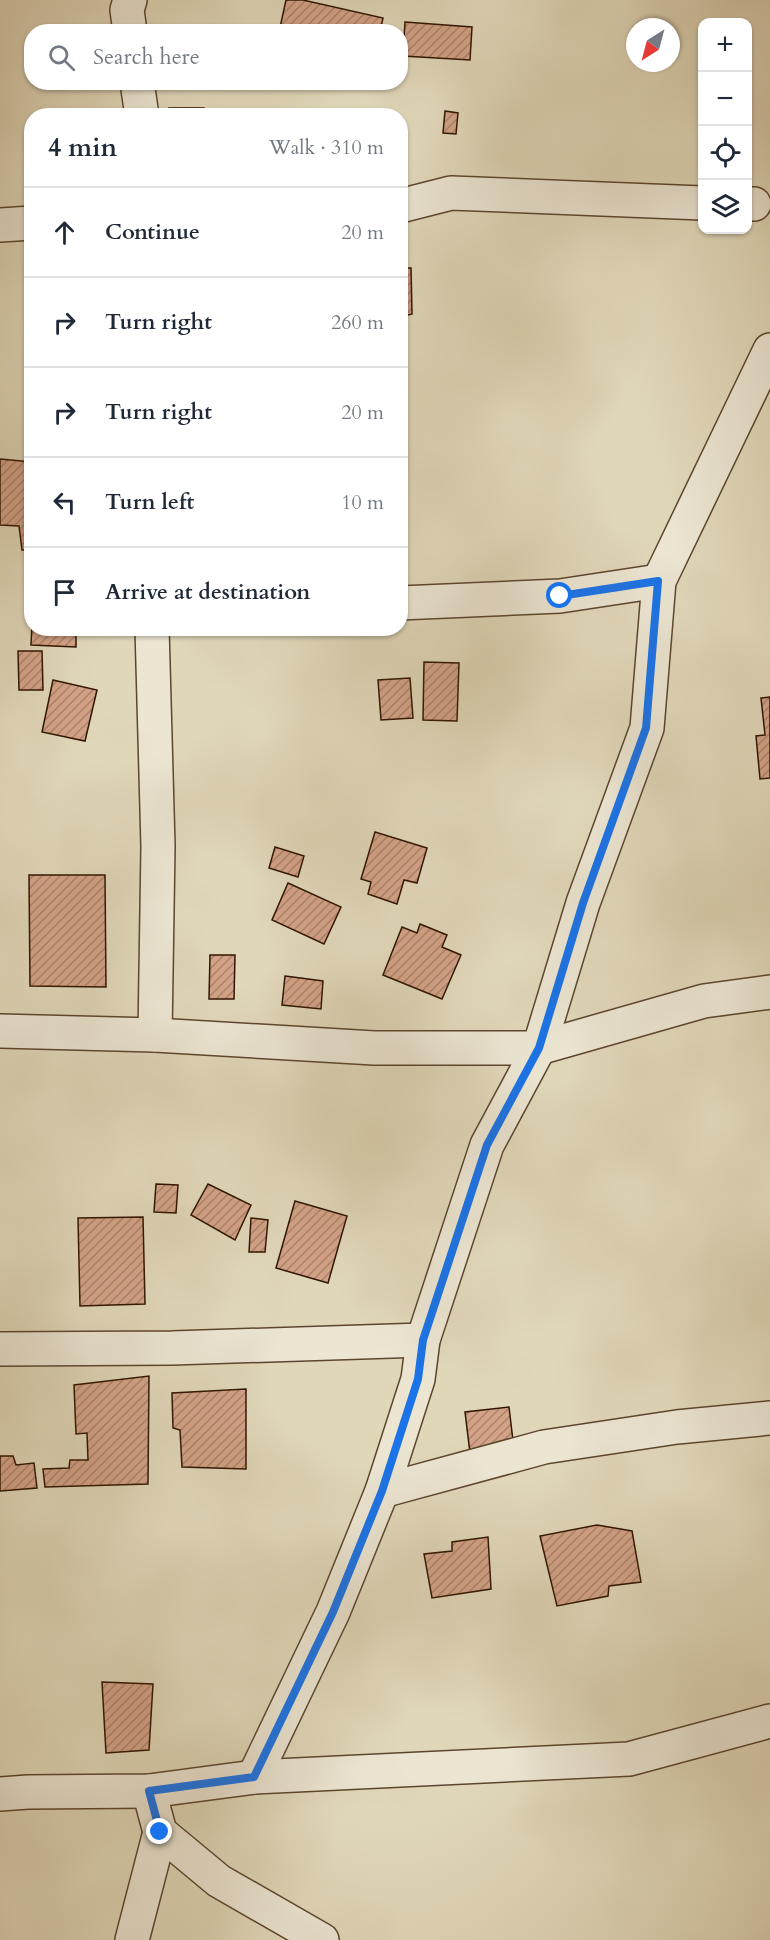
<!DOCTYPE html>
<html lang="en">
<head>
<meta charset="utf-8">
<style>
  :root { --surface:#fff; --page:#f6f6f7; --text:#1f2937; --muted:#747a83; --line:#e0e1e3 }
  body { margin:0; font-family:Cardo,serif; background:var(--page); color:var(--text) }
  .controls { position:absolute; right:18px; top:18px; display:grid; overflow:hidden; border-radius:12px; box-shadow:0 2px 4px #0004 }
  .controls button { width:54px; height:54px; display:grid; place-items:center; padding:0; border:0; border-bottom:2px solid var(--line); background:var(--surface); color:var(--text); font:30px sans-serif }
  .compass { position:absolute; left:626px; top:18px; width:54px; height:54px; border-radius:50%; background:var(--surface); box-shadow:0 2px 4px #0004; rotate:216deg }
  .stop { position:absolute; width:18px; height:18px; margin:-14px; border:4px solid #1a73e8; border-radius:50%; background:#fff }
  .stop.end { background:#1a73e8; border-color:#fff; box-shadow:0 2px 6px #0008 }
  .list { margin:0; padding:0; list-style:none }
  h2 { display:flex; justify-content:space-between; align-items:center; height:78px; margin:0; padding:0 24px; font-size:26px }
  h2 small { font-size:20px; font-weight:400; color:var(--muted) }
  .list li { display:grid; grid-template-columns:39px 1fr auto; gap:18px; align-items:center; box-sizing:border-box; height:90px; padding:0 24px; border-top:2px solid var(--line) }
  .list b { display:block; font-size:22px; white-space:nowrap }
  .list em { font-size:20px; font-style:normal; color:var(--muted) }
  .icon { flex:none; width:33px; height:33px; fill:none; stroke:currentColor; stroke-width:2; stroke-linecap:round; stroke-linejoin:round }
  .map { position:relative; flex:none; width:770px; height:1940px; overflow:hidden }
  .search { position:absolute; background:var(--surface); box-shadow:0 2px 4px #0004; left:24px; top:24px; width:384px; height:66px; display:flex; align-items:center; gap:15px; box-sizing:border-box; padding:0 21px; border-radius:24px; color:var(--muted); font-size:22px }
  .panel { position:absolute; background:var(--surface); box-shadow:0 2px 4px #0004; left:24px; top:108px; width:384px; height:528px; border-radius:24px }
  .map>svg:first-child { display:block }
  .building { fill:url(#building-hatch); stroke:#301500; stroke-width:1.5 }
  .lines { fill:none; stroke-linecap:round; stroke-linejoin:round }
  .minor-casing { stroke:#5c462e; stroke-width:36 }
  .minor { stroke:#ebe5d2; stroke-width:33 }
  .route { stroke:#1a73e8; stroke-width:8 }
</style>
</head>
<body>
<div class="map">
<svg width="770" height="1940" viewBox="0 0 770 1940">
  <defs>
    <pattern id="building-hatch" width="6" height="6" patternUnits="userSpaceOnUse" patternTransform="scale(1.5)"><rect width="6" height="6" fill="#d3a287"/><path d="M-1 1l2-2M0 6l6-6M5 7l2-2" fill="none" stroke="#ac836c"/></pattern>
  </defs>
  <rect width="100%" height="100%" fill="#e0d7b9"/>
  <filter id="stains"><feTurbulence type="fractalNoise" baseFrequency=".00333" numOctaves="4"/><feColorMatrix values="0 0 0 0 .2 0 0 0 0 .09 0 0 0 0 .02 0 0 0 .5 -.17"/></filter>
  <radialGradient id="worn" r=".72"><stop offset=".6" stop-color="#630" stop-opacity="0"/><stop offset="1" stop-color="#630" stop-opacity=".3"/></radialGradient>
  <g class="building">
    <polygon points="286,0 303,0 383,18 380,32 279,32"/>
    <polygon points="405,22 472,27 470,60 403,56"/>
    <polygon points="169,108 204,108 204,116 168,116"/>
    <polygon points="445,111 458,113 456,134 443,133"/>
    <polygon points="400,268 411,268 412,314 404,316 405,345 400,346"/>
    <polygon points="0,459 32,462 32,550 22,550 19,526 0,525"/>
    <polygon points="32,624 32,628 76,628 76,647 31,645"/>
    <polygon points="18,651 42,651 43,690 19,690"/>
    <polygon points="424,662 459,663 457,721 423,720"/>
    <polygon points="410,678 413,718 381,720 378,680"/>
    <polygon points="53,680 97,690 85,741 42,732"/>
    <polygon points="770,697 770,778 760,779 756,736 765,735 761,698"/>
    <polygon points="375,832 427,848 417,883 404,880 397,904 368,894 371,882 361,879"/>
    <polygon points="275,847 304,856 298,877 269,868"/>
    <polygon points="29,875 105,875 106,987 30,986"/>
    <polygon points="288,883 341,907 324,944 272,920"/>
    <polygon points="420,924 447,935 442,947 461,955 442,999 383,975 402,927 417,933"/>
    <polygon points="210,955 235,955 234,999 209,999"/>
    <polygon points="285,976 323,981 321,1009 282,1005"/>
    <polygon points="156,1184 178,1185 176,1213 154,1212"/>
    <polygon points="208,1184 251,1205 235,1240 191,1215"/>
    <polygon points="295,1201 347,1216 328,1283 276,1268"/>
    <polygon points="143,1217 145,1304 80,1306 78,1218"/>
    <polygon points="251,1218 268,1220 265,1252 249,1252"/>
    <polygon points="149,1376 148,1484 45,1487 43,1469 69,1468 70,1460 88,1460 87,1433 76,1434 74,1385"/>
    <polygon points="246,1389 246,1469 182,1467 180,1430 173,1428 172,1393"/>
    <polygon points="509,1407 514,1449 470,1453 465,1412"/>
    <polygon points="0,1456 13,1456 16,1465 34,1463 37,1488 0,1491"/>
    <polygon points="597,1525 632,1531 641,1582 609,1586 608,1596 557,1606 540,1536"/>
    <polygon points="488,1537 491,1589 432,1598 424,1554 452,1551 452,1542"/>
    <polygon points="102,1682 153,1684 149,1750 106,1753"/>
  </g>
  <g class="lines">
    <defs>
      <g id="minor">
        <polyline points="130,0 127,10 130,32"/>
        <polyline points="137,82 142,116"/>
        <polyline points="748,204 754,204"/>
        <polyline points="400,206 451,193 702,203"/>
        <polyline points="0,225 32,223"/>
        <polyline points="400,603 560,596 659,581"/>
        <polyline points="152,628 158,846 155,1035"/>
        <polyline points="0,1031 155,1035 374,1048 539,1048 704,1001 770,992"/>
        <polyline points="0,1349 172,1348 423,1340"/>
        <polyline points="382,1491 544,1447 677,1427 770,1418"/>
        <polyline points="254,1777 333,1612 382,1491 418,1379 423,1340 487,1145 539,1048 583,903 647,728 659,581 770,350"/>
        <polyline points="149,1791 160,1832 219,1881 322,1940"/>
        <polyline points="0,1794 28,1792 149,1791 254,1777 629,1759 770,1721"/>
        <polyline points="132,1940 160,1832"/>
      </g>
    </defs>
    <use href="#minor" class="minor-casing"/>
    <use href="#minor" class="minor"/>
  </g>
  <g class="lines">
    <polyline class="route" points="160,1832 149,1791 254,1777 333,1612 382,1491 418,1379 423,1340 487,1145 539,1048 583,903 646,728 658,581 560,596"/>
  </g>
  <rect width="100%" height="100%" filter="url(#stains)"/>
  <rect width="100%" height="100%" fill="url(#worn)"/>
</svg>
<div class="controls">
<button>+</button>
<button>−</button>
<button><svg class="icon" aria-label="locate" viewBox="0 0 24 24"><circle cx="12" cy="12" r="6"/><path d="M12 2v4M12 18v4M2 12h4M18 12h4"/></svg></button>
<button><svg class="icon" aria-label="layers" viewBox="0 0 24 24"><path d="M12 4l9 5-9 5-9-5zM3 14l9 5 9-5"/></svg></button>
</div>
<svg class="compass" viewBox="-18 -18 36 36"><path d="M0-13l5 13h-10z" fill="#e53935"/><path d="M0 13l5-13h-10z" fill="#747a83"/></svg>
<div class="stop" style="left:560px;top:596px"></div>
<div class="stop end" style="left:160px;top:1832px"></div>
<div class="search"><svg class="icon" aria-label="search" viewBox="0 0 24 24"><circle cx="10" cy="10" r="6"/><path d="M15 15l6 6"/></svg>Search here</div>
<section class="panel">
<h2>4 min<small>Walk · 310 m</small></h2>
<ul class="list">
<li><svg class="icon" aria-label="ahead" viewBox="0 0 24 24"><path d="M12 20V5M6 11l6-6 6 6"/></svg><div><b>Continue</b></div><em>20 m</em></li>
<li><svg class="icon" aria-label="right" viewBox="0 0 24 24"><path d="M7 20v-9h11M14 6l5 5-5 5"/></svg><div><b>Turn right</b></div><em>260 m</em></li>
<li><svg class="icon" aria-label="right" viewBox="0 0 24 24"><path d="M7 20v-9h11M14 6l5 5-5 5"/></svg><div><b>Turn right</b></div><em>20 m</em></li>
<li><svg class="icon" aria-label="left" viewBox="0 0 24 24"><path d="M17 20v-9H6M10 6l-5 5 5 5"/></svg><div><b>Turn left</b></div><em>10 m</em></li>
<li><svg class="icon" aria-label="arrive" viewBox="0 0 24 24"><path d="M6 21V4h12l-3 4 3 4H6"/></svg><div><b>Arrive at destination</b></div></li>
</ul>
</section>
</div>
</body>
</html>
